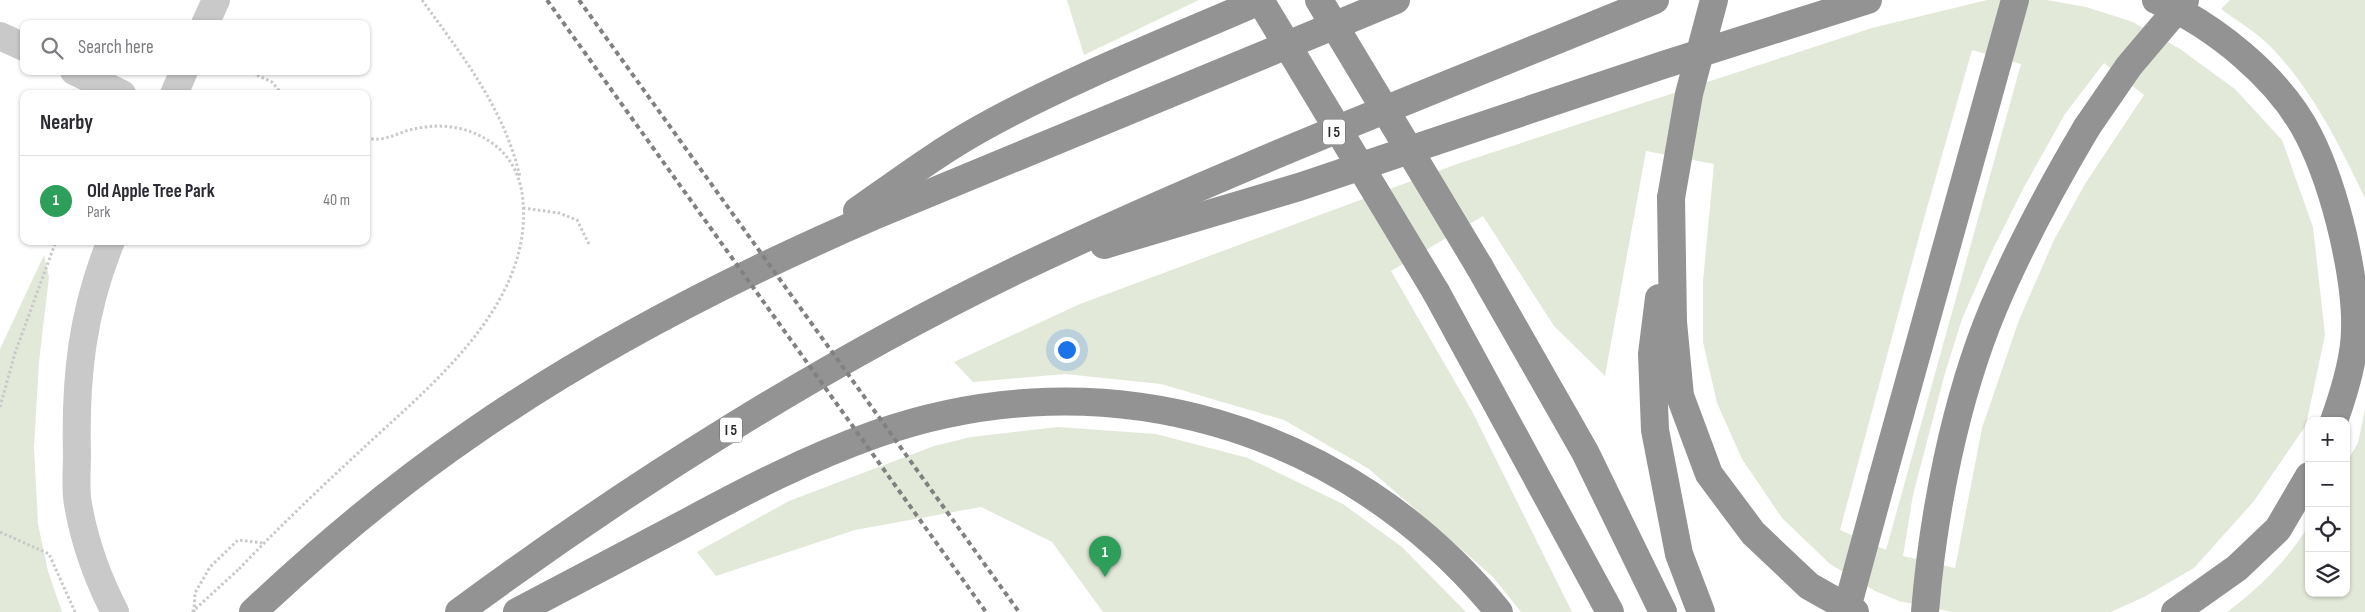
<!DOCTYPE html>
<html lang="en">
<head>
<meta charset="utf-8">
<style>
  :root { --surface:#fff; --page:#f7f7f7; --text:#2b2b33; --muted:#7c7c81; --line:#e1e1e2; --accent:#d93025 }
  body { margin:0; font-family:"Sofia Sans Condensed",sans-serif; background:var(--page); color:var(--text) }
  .controls { position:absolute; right:15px; bottom:15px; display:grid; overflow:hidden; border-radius:10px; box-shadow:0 1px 4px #0004 }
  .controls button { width:45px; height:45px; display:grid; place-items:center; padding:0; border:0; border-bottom:1px solid var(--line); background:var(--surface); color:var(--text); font:25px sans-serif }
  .you { position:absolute; left:1066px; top:349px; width:18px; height:18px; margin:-12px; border:4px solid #fff; border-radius:50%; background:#1a73e8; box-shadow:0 0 0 8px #1a73e833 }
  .badge { display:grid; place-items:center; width:32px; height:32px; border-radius:50%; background:var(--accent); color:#fff; font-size:16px; font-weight:700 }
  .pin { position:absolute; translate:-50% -41px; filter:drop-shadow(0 1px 2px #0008) }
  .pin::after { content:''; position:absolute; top:26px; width:18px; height:15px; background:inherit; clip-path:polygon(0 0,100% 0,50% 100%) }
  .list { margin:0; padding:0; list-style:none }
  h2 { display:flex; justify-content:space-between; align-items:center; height:65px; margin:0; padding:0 20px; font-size:21px }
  h2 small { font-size:16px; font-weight:400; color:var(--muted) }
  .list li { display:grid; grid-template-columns:32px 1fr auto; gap:15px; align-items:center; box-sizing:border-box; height:90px; padding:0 20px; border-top:1px solid var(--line) }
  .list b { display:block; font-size:19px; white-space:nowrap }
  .list p { margin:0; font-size:16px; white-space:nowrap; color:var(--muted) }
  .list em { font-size:16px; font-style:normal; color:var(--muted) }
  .icon { flex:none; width:28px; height:28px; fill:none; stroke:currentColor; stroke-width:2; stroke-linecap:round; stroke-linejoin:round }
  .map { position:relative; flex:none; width:2365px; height:612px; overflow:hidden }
  .search { position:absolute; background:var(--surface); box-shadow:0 1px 4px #0004; left:20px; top:20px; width:350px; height:55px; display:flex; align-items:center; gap:12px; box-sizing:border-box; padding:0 18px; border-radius:10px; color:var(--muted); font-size:19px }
  .panel { position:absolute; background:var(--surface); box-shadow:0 1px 4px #0004; left:20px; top:90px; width:350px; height:155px; border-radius:10px }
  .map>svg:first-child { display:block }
  .green { fill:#e3e9d9; fill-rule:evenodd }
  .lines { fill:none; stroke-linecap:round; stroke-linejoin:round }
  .path { stroke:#c9c9c9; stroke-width:3; stroke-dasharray:2.5 2.5; stroke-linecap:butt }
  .minor { stroke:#c9c9c9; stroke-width:28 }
  .highway { stroke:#939393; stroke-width:28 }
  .rail { stroke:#818181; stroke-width:4; stroke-dasharray:5 4; stroke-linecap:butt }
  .path-bridge { stroke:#c9c9c9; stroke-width:3; stroke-dasharray:2.5 2.5; stroke-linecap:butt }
  .highway-bridge { stroke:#939393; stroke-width:28 }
  .labels { text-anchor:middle; stroke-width:5; stroke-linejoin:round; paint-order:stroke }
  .shield { fill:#fff; stroke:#6b6b6b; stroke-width:1 }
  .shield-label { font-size:15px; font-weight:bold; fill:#2c2c2c }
</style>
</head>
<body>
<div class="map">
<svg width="2365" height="612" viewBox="0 0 2365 612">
  <rect width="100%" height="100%" fill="#fff"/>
  <g class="green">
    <polygon points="1067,0 1199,0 1084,55"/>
    <path d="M1987 0H2047L2086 7 2133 22 2180 49 2235 89 2282 140 2313 227 2325 335 2306 425 2254 501 2194 568 2144 597 2111 612H1952L1899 601 1875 591 1830 564 1782 518 1742 459 1717 403 1703 342V281L1714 164 1646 151 1605 376 1554 326 1483 216 1391 271 1473 413 1572 612H1521L1493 577 1369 469 1284 420 1161 384 1065 374 973 382 954 362 1080 304 1457 164 1872 28ZM1972 50 2021 64 1886 550 1840 530 1923 222ZM2104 63 2144 95 2085 184 2054 240 2019 320 1982 428 1955 568 1903 556 1913 495 1945 373 1962 319 1990 255 2024 187 2065 114Z"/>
    <path d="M2230 0H2365V198C2339 144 2312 89 2270 46 2256 32 2237 21 2221 9Z"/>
    <polygon points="44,255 49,277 39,362 34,447 38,524 48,571 62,612 0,612 0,349"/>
    <path d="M2365 409V612H2227C2260 587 2287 561 2309 525V593H2346V463L2358 443Z"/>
    <polygon points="1058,427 1156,434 1248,458 1343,504 1402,547 1466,612 1103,612 1052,542 981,507 855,530 716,576 697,552 789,501 934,446 971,437"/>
  </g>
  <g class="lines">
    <g class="path">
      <path d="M422 0C463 57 504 108 520 177"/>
      <polyline points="248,71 272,82 282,94"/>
      <polyline points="523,208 559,213 577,220 590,246"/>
      <polyline points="0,407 15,353 56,241"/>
      <polyline points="0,532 49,554 75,612"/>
      <path d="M239 569C277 529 317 491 358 453 427 388 532 308 523 201 521 178 512 157 492 143 466 125 437 122 406 131 394 135 379 143 366 137"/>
      <polyline points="194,612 195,593 210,567 238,540 263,543"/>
    </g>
    <g class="minor">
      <polyline points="205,24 216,0"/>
      <polyline points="0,36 24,47"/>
      <polyline points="74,71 122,94"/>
      <polyline points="174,94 184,71"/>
      <path d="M111 241C82 312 75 378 77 454 77 470 75 488 78 504 84 540 98 579 115 612"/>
    </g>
    <g class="highway">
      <path d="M2156 0C2214 25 2280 78 2309 136 2325 168 2335 201 2343 235 2350 266 2356 298 2355 329 2355 358 2344 393 2334 421"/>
      <polyline points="1671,198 1673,322 1680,396 1709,474 1753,533 1809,586 1855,612"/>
      <path d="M857 211C897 183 937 153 980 129 1070 79 1168 41 1262 0"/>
      <polyline points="1104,245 1299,187 1663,65 1868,0"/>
      <polyline points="1479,266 1585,452 1663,612"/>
      <polyline points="1436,292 1610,612"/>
      <polyline points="1659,298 1652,354 1655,430 1679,554 1701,612"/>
      <polyline points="1882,479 2015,0"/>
      <path d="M253 612C321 548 392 488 469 435 595 347 733 277 874 216L1396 0"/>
      <path d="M459 612C631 485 826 362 1019 269 1226 170 1442 88 1655 0"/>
      <path d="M517 612C572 583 627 554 682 525 745 491 808 458 876 434 1104 354 1347 425 1499 612"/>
      <path d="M1925 612C1933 513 1955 400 1993 309 2020 245 2052 186 2087 127"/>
      <polyline points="2175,612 2237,568 2278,529 2309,476"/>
    </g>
    <g class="rail">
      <polyline points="547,0 986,612"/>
      <polyline points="579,0 1019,612"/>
    </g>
    <polyline class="path-bridge" points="192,612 239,569"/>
    <g class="highway-bridge">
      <polyline points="1260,0 1436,292"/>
      <polyline points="1319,0 1479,266"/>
      <polyline points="2087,127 2129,66 2185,0"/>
      <polyline points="1671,198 1689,94 1714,0"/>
      <polyline points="1846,612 1882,479"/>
    </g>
  </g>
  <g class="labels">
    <g class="shield">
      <rect x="1323" y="119.5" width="22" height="25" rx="4"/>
      <rect x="720" y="417.5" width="22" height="25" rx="4"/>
    </g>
    <g class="shield-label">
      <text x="1334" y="137">I 5</text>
      <text x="731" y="435">I 5</text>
    </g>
  </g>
</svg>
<div class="controls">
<button>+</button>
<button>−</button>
<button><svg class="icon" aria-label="locate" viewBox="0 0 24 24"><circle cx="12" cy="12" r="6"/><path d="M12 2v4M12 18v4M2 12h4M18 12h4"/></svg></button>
<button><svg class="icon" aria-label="layers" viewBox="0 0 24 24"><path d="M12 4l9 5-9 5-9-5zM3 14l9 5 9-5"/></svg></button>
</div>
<div class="you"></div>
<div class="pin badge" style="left:1105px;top:577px;background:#2e9e5b">1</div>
<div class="search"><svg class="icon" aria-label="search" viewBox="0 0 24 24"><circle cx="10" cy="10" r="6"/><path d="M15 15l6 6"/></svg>Search here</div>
<section class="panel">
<h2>Nearby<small></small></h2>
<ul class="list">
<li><span class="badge" style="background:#2e9e5b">1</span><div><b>Old Apple Tree Park</b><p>Park</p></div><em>40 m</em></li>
</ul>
</section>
</div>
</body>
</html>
